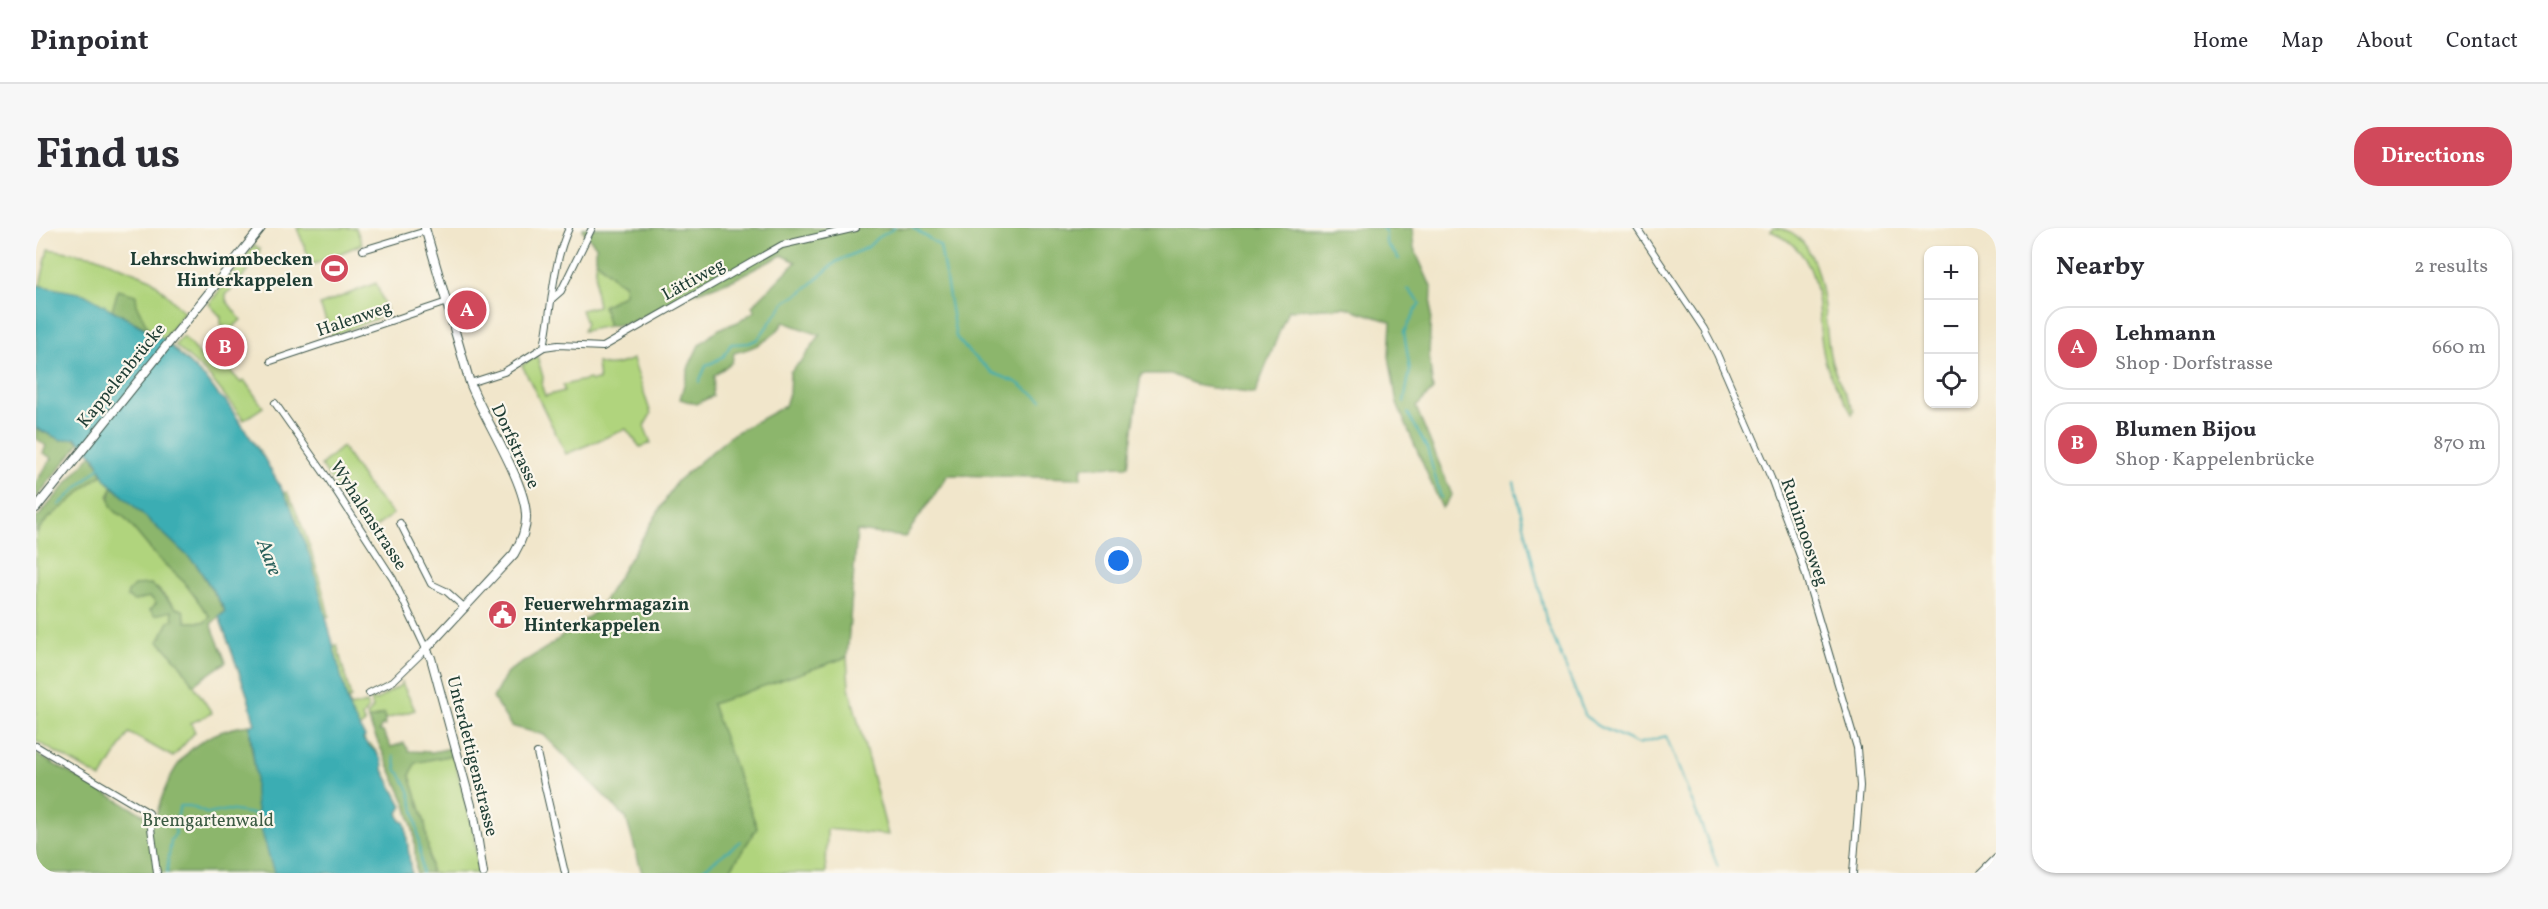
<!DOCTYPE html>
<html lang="en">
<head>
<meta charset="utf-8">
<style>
  :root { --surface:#fff; --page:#f7f7f7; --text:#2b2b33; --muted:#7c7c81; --line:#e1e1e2; --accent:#d1495b }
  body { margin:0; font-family:Vollkorn,serif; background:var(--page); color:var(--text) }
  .controls { position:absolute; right:18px; top:18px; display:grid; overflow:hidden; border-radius:12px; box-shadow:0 2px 4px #0004 }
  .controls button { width:54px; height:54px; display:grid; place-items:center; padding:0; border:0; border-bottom:2px solid var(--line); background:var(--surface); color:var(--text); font:30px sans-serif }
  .you { position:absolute; left:1083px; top:333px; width:21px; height:21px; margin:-15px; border:4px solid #fff; border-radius:50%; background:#1a73e8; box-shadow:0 0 0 9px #1a73e833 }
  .badge { display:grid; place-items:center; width:39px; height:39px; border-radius:50%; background:var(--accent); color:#fff; font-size:20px; font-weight:700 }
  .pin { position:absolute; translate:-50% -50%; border:3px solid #fff; box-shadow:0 2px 6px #0006 }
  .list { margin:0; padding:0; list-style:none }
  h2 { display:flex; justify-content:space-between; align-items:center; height:78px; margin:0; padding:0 24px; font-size:26px }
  h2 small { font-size:20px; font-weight:400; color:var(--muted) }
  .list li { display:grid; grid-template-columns:39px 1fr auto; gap:18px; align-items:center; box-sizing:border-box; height:84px; margin:0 12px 12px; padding:0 12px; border:2px solid var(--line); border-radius:24px }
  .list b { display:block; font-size:22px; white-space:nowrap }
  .list p { margin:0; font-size:20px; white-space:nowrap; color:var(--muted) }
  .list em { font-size:20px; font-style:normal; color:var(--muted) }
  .icon { flex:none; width:33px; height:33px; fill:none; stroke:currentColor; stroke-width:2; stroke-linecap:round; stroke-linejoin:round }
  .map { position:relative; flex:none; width:1960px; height:645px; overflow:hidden; border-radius:24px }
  header { display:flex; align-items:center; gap:36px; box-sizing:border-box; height:84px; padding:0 30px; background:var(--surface); border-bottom:2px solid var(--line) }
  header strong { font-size:28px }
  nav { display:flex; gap:33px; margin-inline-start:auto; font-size:21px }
  .intro { display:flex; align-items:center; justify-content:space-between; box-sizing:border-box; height:144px; padding:0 36px }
  h1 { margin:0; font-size:42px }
  .button { padding:15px 27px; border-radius:24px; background:var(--accent); color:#fff; font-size:21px; font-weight:700 }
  main { display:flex; gap:36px; padding:0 36px }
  aside { flex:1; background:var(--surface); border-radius:24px; box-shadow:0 2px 4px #0004 }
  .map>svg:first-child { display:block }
  .green { fill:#b0d47d; stroke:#688858; stroke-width:1.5 }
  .forest { fill:#8cb66c; stroke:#567a50; stroke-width:1.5 }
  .water { fill:#3badb3; stroke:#2d7574; stroke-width:1.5 }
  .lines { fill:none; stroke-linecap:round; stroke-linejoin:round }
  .stream { stroke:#3badb3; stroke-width:2 }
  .street-casing { stroke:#3e564b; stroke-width:8 }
  .secondary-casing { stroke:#3e564b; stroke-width:10 }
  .street { stroke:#fff; stroke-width:6 }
  .secondary { stroke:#fff; stroke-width:8 }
  .labels { text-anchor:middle; stroke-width:4.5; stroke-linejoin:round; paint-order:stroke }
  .poi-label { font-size:18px; font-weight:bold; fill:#1f3d34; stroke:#fbf7ec; text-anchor:end }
  .street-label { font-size:18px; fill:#1f3d34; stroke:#fbf7ec }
  .park-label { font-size:18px; fill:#3c5b43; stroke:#fbf7ec }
  .water-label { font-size:20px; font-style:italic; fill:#275f5a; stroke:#fbf7ec }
</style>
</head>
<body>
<header>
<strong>Pinpoint</strong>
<nav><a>Home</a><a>Map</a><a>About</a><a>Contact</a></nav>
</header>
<div class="intro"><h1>Find us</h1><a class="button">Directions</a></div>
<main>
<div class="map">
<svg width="1960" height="645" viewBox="0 0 1960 645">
  <rect width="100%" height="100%" fill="#fbf7ec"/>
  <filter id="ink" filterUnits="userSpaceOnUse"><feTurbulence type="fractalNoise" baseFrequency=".0167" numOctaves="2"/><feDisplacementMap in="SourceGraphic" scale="12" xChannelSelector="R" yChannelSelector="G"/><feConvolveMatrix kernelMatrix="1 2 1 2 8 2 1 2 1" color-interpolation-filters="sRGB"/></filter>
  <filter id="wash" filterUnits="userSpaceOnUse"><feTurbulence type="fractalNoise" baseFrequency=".008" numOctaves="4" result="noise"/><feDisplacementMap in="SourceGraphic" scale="24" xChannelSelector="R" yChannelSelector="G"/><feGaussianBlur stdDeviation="1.35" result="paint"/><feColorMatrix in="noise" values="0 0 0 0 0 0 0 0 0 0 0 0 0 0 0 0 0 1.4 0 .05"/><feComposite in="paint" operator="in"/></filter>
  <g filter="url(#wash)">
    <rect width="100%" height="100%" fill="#f1e6cb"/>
    <g class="green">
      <polygon points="261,0 320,0 326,16 276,37"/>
      <path d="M1737 0C1790 0 1787 91 1794 127 1798 146 1809 165 1818 182L1816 186C1807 169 1794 150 1789 132 1776 80 1794 30 1735 3Z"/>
      <polygon points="218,17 224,21 221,33 190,67 190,72 205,92 194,102 185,97 185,89 173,76"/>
      <path d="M12 21 59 28 115 51 148 84 128 111 172 153 183 168 189 172 228 230 247 266 251 264C271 303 283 345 293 388L290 389 297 418 301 417 315 470 312 471 314 479 331 475 332 480 326 489 329 495 323 500 331 517 334 516C341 524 347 532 347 542L366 578 362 585 365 593 369 594 375 645H238L214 497 219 496 212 469 183 388 189 383 166 344 77 259 72 268 81 285 87 288 121 329 148 354 175 389 169 394H150L147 382 140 380 121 360 113 369 117 371 125 384 136 383 137 391 133 394 123 413 143 435 176 485 155 495 159 504 137 529 93 505 65 550 0 513V306C9 289 24 282 38 270 46 263 51 256 60 250L59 229 40 210 0 200V57L4 58Z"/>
      <polygon points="560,32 581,53 588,55 590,66 567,78 573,98 547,103 550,95 545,82 562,78 559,62"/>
      <polygon points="340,55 352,86 296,108 284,77"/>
      <polygon points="147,108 167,131 170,129 181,141 188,136 205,155 208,152 227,179 208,192 174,149 139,117"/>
      <path d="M501 128 507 149 506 159 509 168 528 163 527 157 553 151 555 153 563 152 561 135C573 140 586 136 597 131L615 186 608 198 615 215 604 219 590 201 530 226 486 137Z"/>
      <polygon points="306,219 335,262 357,286 331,306 285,237"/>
      <polygon points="811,429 813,459 852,607 791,601 790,645 692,645 721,600 675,476"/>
      <polygon points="365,453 379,482 350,491 348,486 332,492 331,488 337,480 335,471 336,469 339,473 365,457"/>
      <polygon points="417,527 437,601 443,645 395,645 389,595 374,548 379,534"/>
    </g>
    <g class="forest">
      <path d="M547 0H1376L1378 20 1396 61 1393 128 1397 162 1380 179 1416 267 1406 280 1361 176 1353 128 1355 94 1309 79 1252 82 1219 166 1163 158 1135 146H1105L1092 238 1046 239 1045 250 912 247 869 309 821 303 811 429 676 476 721 600 692 645H606L590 590 508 507 475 498 457 470 471 444 510 420 563 381 641 253 697 206 749 178 753 165 754 144 767 131 784 107 748 94C736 112 719 120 698 125L696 134 678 148 677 168 660 176 644 171 653 138 663 117 683 101 702 94 719 83 716 78 760 34 746 27 697 52 652 67 594 95 573 98 567 78 589 66 588 55 581 53 560 32V18L546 2Z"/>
      <polygon points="82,62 100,67 101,78 113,102 76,82"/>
      <polygon points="0,200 25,212 37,209 44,215 0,270 0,254 16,230 7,225 10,218 0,210"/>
      <path d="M56 226 67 247C54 253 48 261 37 271 23 283 9 290 0 306V291Z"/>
      <path d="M77 258 160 336 189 383 175 396 190 434 157 457 143 435 123 413 133 394 137 391 136 383 119 387 114 382 120 376 117 371 113 369 98 373 91 369 92 364 99 357 115 356 140 380 147 382 150 394H169L174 389 148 354 121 329 87 288C73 282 71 272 77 258Z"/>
      <polygon points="348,486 349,498 346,497 343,503 347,504 355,519 368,515 373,523 396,524 416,520 417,527 379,535 374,548 389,595 395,645 380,645 378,606 370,576 332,492"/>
      <path d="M214 497C212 514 219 531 220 548 220 581 229 613 238 645H0V526L119 593C132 538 156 504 214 497Z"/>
    </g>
    <path class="water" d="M0 57 48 66 127 111 172 153 183 168 189 172 228 230 254 276 276 334 314 483 329 509 327 511C334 521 348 526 347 542L366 578 362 585 365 593 369 594 375 645H238C231 621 214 572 220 549L214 503V497L219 496 212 469 183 388 189 385 188 380 160 336 70 252 59 229 40 210 25 212 0 200Z"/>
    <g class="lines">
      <g class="stream">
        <polyline points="877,0 904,18 920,109 931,122 957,145 980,154 1006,172"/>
        <polyline points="1346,0 1350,4 1350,15 1363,31"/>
        <polyline points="663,154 670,138 687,129 695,116 713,115 722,111 749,74 766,64 800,34 832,19 841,10 859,0"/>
        <polyline points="1368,174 1374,142 1368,104 1384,75 1372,61"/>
        <polyline points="1372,185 1391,220 1405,270"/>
        <polyline points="1478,254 1510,391 1549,487 1560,497 1602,516 1630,508 1682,639"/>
        <polyline points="23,277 65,238"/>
        <path d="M358 528 361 543 364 545C367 553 372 558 374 566 381 592 384 618 386 645"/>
        <polyline points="131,645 135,612 140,605 137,595 141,590 144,578 154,578 172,586 192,582 224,587"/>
        <polyline points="662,645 705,613"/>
      </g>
    </g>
  </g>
  <g filter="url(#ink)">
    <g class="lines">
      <defs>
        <g id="street">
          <polyline points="1601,0 1668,101 1681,126 1735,250 1764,328 1821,520 1824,558 1817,645"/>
          <polyline points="327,22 390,3"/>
          <polyline points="517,70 525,63 556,0"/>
          <polyline points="508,119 522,117 567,119 746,17 820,0"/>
          <polyline points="235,133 411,74"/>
          <path d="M434 155 468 144 508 119C516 80 516 36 533 0"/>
          <polyline points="239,175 293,252 357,351 390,421 357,453 333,465"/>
          <polyline points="364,295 395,356 410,363 429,380"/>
          <polyline points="0,518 113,585 121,645"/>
          <polyline points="501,525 529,645"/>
          <polyline points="1945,645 1960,630"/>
        </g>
        <g id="secondary">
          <path d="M389 0 434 155C448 191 489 253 490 287 491 301 485 314 478 326L390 421 395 430 438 588 447 645"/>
          <polyline points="0,280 225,0"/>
        </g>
      </defs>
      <use href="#street" class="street-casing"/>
      <use href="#secondary" class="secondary-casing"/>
      <use href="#street" class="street"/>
      <use href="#secondary" class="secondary"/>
    </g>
  </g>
  <defs>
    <symbol id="stadium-disc" viewBox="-11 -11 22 22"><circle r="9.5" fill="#d1495b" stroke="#fbf7ec"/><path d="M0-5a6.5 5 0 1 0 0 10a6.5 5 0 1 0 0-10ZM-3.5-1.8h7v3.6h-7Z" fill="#fff"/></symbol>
    <symbol id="civic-disc" viewBox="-11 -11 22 22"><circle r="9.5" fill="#d1495b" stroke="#fbf7ec"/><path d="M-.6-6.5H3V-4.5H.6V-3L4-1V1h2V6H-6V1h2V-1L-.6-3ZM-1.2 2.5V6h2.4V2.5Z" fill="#fff"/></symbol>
  </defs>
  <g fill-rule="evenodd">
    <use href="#stadium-disc" x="282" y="24" width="33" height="33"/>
    <use href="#civic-disc" x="450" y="370" width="33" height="33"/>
  </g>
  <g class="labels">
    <g class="poi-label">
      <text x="277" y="37">Lehrschwimmbecken<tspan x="277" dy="21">Hinterkappelen</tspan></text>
      <text x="488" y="382" text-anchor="start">Feuerwehrmagazin<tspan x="488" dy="21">Hinterkappelen</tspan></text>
    </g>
    <g class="street-label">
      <text transform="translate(657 51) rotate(-29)" y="6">Lättiweg</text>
      <text transform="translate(318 90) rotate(-19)" y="6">Halenweg</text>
      <text transform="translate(85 147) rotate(-51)" y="6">Kappelenbrücke</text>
      <text transform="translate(480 218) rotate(65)" y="6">Dorfstrasse</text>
      <text transform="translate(333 287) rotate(57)" y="6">Wyhalenstrasse</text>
      <text transform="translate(1769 304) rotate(71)" y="6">Runimoosweg</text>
      <text transform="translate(437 528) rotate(76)" y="6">Unterdettigenstrasse</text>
    </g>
    <g class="park-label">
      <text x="172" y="598">Bremgartenwald</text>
    </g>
    <g class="water-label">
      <text transform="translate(234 329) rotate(69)" y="7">Aare</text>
    </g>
  </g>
</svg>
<div class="controls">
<button>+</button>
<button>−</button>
<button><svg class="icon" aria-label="locate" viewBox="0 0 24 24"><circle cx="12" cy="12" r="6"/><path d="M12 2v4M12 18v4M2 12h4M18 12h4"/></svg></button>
</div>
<div class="you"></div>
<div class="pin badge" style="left:431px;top:82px">A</div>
<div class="pin badge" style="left:189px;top:119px">B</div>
</div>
<aside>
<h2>Nearby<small>2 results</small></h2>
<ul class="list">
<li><span class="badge">A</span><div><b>Lehmann</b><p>Shop · Dorfstrasse</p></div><em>660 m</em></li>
<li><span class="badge">B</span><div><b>Blumen Bijou</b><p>Shop · Kappelenbrücke</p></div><em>870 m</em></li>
</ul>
</aside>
</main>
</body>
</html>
